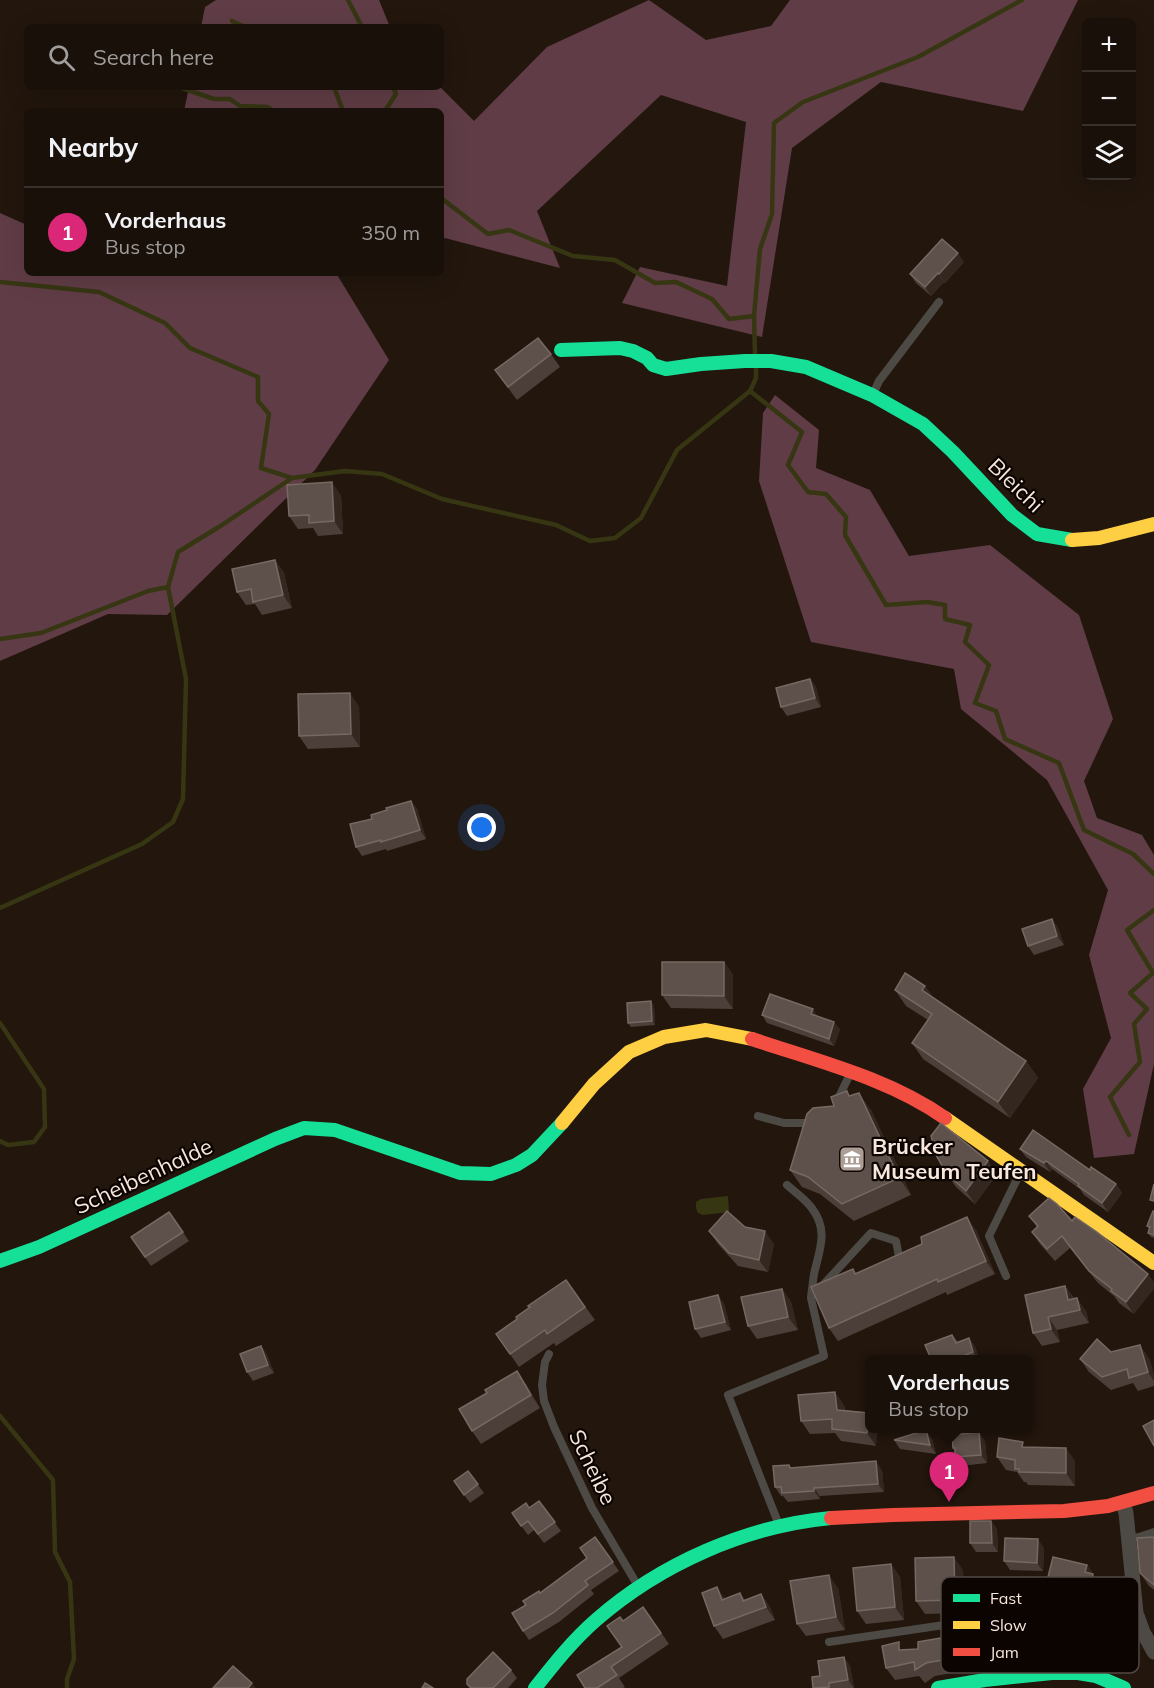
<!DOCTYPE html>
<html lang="en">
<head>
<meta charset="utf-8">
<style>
  :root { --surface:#1a100a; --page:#231913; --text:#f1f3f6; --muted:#9f9d9c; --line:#38302b; --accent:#db2777 }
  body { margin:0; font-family:Mulish,sans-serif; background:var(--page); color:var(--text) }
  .controls { position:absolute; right:18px; top:18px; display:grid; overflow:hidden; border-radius:9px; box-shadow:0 6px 24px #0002 }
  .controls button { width:54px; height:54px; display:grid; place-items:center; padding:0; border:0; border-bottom:2px solid var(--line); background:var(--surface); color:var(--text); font:30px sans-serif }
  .you { position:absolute; left:482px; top:828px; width:21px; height:21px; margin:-15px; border:4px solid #fff; border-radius:50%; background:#1a73e8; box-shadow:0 0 0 9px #1a73e833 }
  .badge { display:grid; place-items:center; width:39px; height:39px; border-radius:50%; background:var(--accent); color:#fff; font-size:20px; font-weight:700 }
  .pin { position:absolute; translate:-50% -50px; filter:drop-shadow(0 2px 3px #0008) }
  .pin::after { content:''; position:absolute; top:32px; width:21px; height:18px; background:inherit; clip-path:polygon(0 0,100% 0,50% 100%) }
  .popup { position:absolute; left:865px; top:1355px; width:168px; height:78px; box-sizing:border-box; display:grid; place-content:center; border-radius:9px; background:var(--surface); filter:drop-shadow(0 2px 4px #0005); font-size:20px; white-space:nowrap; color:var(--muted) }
  .popup b { font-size:22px; color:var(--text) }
  .popup::after { content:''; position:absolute; left:50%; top:100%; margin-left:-12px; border:12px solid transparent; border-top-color:var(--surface) }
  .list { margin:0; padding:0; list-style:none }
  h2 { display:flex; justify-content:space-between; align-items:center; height:78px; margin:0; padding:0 24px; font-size:26px }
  h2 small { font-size:20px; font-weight:400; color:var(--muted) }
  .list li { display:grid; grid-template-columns:39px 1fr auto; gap:18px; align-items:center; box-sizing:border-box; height:90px; padding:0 24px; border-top:2px solid var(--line) }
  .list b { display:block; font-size:22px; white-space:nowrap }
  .list p { margin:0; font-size:20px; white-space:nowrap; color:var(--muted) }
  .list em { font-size:20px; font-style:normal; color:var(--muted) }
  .icon { flex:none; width:33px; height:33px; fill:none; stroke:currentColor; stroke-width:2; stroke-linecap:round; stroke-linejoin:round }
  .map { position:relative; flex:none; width:1154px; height:1688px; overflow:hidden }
  .search { position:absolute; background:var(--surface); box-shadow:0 6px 24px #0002; left:24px; top:24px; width:420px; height:66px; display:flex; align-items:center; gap:15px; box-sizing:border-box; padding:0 21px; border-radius:9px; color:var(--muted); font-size:22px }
  .panel { position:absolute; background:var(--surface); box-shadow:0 6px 24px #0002; left:24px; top:108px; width:420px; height:168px; border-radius:9px }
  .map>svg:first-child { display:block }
  .forest { fill:#603d46 }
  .water { fill:#373613 }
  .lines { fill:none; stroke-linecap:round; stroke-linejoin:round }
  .stream { stroke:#373613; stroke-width:4.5 }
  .lane { stroke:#4d4a45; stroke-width:8 }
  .street { stroke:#4d4a45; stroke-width:15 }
  .fast { stroke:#16e098; stroke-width:14 }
  .slow { stroke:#ffcf43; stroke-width:14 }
  .jam { stroke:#f24e42; stroke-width:14 }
  .wall { fill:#4c3f39 }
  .shaded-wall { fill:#332720 }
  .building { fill:#5e514b; stroke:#766862; stroke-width:1.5 }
  .labels { text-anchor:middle; stroke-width:4.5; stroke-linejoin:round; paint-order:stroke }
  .street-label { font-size:22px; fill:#f7e7dd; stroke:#0c0401 }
  .poi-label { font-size:22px; font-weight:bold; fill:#f7e7dd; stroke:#0c0401; text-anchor:start }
  .key { fill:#0c0401; stroke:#524843; stroke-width:1.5 }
  .key-label { font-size:16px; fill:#f7e7dd }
</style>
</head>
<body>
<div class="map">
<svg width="1154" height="1688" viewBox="0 0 1154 1688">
  <rect width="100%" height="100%" fill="#22160d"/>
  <g class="forest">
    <polygon points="216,0 379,0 390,27 201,27 205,7"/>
    <polygon points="649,0 706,40 771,26 790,0 1078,0 1023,111 881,82 792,148 762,337 622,303 640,267 727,286 746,122 661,95 537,211 560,268 441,237 441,111 184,111 189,87 440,87 474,121 547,47"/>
    <polygon points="0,213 27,225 27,273 336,273 389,360 315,470 167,615 108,614 0,661"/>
    <polygon points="775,395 819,430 816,468 870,490 909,556 990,545 1079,615 1113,719 1084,781 1097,818 1142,835 1154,855 1154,1064 1134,1154 1094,1158 1083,1089 1111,1038 1089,955 1108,890 1047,780 961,709 954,669 811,642 759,481 763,413"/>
  </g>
  <polygon class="water" points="728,1196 729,1212 703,1215 698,1213 696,1208 696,1202 701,1199"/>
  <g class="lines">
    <g class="stream">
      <polyline points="348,0 362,27"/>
      <polyline points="232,21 245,27"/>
      <polyline points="179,87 214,99 230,99 240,106 268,107 273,111"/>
      <polyline points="334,87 343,111"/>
      <polyline points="385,111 396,94 393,87"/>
      <polyline points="441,198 488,234 509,230 573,256 615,260 655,283 676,282 712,299 729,319 754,316"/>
      <polyline points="0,282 99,292 165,323 190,348 258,377 258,401 269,414 261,468 292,478"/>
      <polyline points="755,355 754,316 760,249 772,214 774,123 803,102 918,57 1022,0"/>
      <polyline points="750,391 802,432 788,465 808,492 826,494 846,517 845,535 886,605 927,602 945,605 945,619 970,625 965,642 989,665 975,703 996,711 1005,739 1059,763 1084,830 1133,854 1154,874"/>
      <polyline points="0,639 41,633 148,591 168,587"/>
      <polyline points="0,908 142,844 173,822 183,799 186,679 168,587 178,552 222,525 292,478 345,471 382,474 442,499 556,525 590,541 615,538 641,518 677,450 750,391 756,378 756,367"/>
      <polyline points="0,1023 44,1089 45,1127 34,1142 8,1145 0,1141"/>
      <polyline points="1129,1135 1110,1097 1140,1062 1134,1024 1147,1009 1130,993 1153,973 1127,930 1154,910"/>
      <polyline points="0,1416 53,1480 55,1552 70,1582 74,1659 67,1679 67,1688"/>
    </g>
    <g class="lane">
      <polyline points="873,394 879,381 939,302"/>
      <polyline points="837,1101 850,1074"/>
      <polyline points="758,1116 784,1123 814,1123"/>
      <path d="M787 1185C795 1192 805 1199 811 1207 829 1230 820 1248 814 1274 813 1281 812 1289 811 1297"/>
      <polyline points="1006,1276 989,1236 1021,1171"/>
      <polyline points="549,1354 545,1362 542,1385 544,1401 554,1427 592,1508 638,1586"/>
      <polyline points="779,1525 728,1395 824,1356 811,1298 871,1233 896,1241 900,1262"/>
      <polyline points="1128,1538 1139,1537 1154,1532"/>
      <polyline points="829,1642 978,1620 1001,1601"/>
    </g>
    <polyline class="street" points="1123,1503 1126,1513 1136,1613 1143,1632 1154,1652"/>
    <g class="fast">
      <polyline points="561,350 620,348 633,351 647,358 653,365 666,369 701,364 745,361 771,361 806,367 872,395 923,424 953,452 1012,515 1037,534 1072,540"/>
      <polyline points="0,1261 39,1247 275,1139 304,1128 335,1130 460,1173 491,1174 516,1165 532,1155 562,1123"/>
      <path d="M535 1688C554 1664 573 1640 596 1620 660 1564 746 1526 831 1518"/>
      <polyline points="938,1688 985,1680 1052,1673 1078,1673 1096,1676 1124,1688"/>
    </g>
    <g class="slow">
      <polyline points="1072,540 1099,538 1154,524"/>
      <polyline points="945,1118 1154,1263"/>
      <polyline points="562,1123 594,1084 629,1052 664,1037 706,1030 752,1039"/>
    </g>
    <g class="jam">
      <path d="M752 1039C817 1061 888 1078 945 1118"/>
      <polyline points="831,1518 893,1515 1064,1511 1108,1506 1154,1493"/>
    </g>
  </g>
  <g class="wall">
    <polygon points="964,262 945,283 944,282 931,296 916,283 910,274"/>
    <polygon points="551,354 560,367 517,400 495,370"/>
    <polygon points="341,495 343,534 318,536 313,528 298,529 289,516"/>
    <polygon points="275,560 284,573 292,608 262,615 255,604 246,605 237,592"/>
    <polygon points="810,679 816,687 821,707 787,716 781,707"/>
    <polygon points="359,706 360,747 308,749 299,736"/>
    <polygon points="411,801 417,809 426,839 387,851 386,849 362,856 356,847 372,819 387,810"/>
    <polygon points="1052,919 1058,928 1064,945 1034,955 1028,946"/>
    <polygon points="724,962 733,975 733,1009 671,1008 662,995"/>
    <polygon points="925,986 932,996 1026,1061 1038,1078 1010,1118 923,1059 912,1043 928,1020 906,1006 895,990"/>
    <polygon points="651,1001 654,1006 655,1025 631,1027 628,1023"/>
    <polygon points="762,1015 840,1029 834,1046 767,1023"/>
    <polygon points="851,1095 871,1110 911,1195 854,1221 820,1194 802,1187 790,1170 834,1106"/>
    <polygon points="1020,1149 1090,1170 1116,1184 1122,1193 1108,1212 1084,1195 1080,1189 1052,1169 1050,1172 1026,1157"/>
    <polygon points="947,1174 997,1174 975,1204 956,1187"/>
    <polygon points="1154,1211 1154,1238 1151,1237 1148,1233 1149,1229 1147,1226"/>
    <polygon points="169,1212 189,1241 151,1266 131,1237"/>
    <polygon points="1029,1216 1072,1221 1134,1314 1119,1303 1114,1296 1098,1283 1070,1248 1055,1261 1040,1244 1032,1232 1037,1227"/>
    <polygon points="976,1230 995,1274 947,1295 946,1292 838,1341 829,1328 853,1269 856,1273"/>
    <polygon points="709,1231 774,1244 768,1272 738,1266 718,1244"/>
    <polygon points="566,1280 595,1320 556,1346 554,1343 519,1367 496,1334 517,1319 530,1307"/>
    <polygon points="1065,1286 1074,1298 1086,1311 1089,1323 1057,1330 1060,1342 1042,1346 1033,1333"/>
    <polygon points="782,1289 791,1302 798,1330 757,1339 748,1326"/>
    <polygon points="718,1295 724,1304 731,1330 701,1338 695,1329"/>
    <polygon points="952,1335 958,1342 969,1338 975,1347 979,1359 931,1359"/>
    <polygon points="261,1346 267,1355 274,1373 253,1381 247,1372"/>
    <polygon points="1111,1352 1149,1358 1154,1375 1154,1386 1138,1391 1133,1383 1111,1390 1089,1372 1080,1359"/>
    <polygon points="526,1384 540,1408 481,1444 472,1431 487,1393"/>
    <polygon points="844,1405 845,1410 869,1413 870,1414 870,1428 876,1446 841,1441 835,1433 810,1434 801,1421"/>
    <polygon points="932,1439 936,1454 900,1449 894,1440"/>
    <polygon points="985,1441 987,1463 961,1466 955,1457 955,1451 953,1448"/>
    <polygon points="1027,1447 1075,1461 1075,1486 1028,1485 1026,1482 1024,1482 1017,1472 1006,1470 997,1457"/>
    <polygon points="789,1465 792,1468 882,1470 884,1492 820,1496 820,1499 788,1502 783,1496 781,1496 775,1487"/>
    <polygon points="468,1471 484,1493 470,1503 454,1481"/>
    <polygon points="539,1501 561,1531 544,1543 534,1530 528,1535 512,1513 529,1508"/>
    <polygon points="991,1521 997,1529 998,1552 976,1552 970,1543"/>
    <polygon points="595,1537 619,1571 591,1590 594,1594 559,1622 529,1640 523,1631 526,1605 587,1558"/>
    <polygon points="1154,1537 1154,1590 1149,1586 1140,1573"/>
    <polygon points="1044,1548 1043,1571 1010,1570 1004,1561"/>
    <polygon points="891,1564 900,1577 904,1620 866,1624 857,1611"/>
    <polygon points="1087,1565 1099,1583 1095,1599 1054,1589 1047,1581"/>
    <polygon points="963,1570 964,1613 925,1614 916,1601"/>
    <polygon points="838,1588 845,1630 806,1636 797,1624"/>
    <polygon points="740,1593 745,1600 761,1594 770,1607 775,1620 723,1639 714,1626 725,1599"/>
    <polygon points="643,1607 669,1644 619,1678 625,1687 623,1688 585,1688 622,1647 623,1621"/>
    <polygon points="1041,1628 1047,1637 1051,1658 1021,1663 1015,1654"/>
    <polygon points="1113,1634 1119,1642 1113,1664 1078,1655 1072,1646"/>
    <polygon points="940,1638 942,1641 950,1639 959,1652 963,1671 935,1676 925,1683 919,1676 895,1680 886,1668 903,1649 918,1649"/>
    <polygon points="844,1657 850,1666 854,1688 813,1688 820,1676"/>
    <polygon points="511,1670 517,1678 508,1688 470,1688 467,1684"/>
  </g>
  <g class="shaded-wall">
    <polygon points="958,253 964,262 945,283 939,274"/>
    <polygon points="938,273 944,282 931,296 925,287"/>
    <polygon points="332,482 341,495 343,534 334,521"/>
    <polygon points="275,560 284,573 292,608 283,595"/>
    <polygon points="810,679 816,687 821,707 815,698"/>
    <polygon points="350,693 359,706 360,747 351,734"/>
    <polygon points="411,801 417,809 426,839 420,830"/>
    <polygon points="1052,919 1058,928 1064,945 1057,936"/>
    <polygon points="724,962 733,975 733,1009 724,996"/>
    <polygon points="925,986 936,1003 922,990"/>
    <polygon points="651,1001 654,1006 655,1025 652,1021"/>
    <polygon points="813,1009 818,1017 811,1014"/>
    <polygon points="834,1022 840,1029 834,1046 829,1039"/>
    <polygon points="1026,1061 1038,1078 1010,1118 998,1102"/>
    <polygon points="859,1093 871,1110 911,1195 899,1178"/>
    <polygon points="988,1161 997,1174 975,1204 966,1191"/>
    <polygon points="1046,1161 1052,1169 1050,1172 1044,1163"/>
    <polygon points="1116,1184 1122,1193 1108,1212 1102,1203"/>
    <polygon points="967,1217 976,1230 995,1274 986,1261"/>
    <polygon points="765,1231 774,1244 768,1272 759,1260"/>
    <polygon points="1148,1274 1154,1282 1154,1289 1134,1314 1126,1302"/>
    <polygon points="1065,1286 1074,1299 1068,1300"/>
    <polygon points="782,1289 791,1302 798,1330 788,1317"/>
    <polygon points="718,1295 724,1304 731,1330 725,1322"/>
    <polygon points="1077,1298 1086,1311 1089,1323 1080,1310"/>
    <polygon points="1048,1317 1057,1330 1060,1342 1051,1329"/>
    <polygon points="969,1338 975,1347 979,1359 973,1352"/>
    <polygon points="1140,1345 1149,1358 1154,1375 1154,1381 1148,1372"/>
    <polygon points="261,1346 267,1355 274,1373 268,1365"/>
    <polygon points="517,1371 526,1384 540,1408 531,1395"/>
    <polygon points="835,1392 844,1405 846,1423 837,1410"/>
    <polygon points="869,1413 870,1414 870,1428 878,1428 876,1446 867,1433"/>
    <polygon points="926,1430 932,1439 936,1454 930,1445"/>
    <polygon points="979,1432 985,1441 987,1463 981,1455"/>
    <polygon points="1066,1448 1075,1461 1075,1486 1066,1473"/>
    <polygon points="876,1461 882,1470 884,1492 878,1484"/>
    <polygon points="814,1488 820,1496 820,1499 814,1491"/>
    <polygon points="991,1521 997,1529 998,1552 992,1543"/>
    <polygon points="1038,1539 1044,1548 1043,1571 1037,1563"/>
    <polygon points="954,1557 963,1570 964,1613 955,1600"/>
    <polygon points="891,1564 900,1577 904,1620 895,1607"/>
    <polygon points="1087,1565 1099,1583 1095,1599 1089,1591 1085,1572"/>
    <polygon points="829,1575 838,1588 845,1630 836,1617"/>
    <polygon points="717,1587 726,1600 722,1600"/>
    <polygon points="761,1594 770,1607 775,1620 766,1607"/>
    <polygon points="1041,1628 1047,1637 1051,1658 1045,1649"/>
    <polygon points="1113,1634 1119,1642 1113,1664 1107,1656"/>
    <polygon points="950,1639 959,1652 963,1671 954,1658"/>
    <polygon points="844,1657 850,1666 854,1688 848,1680"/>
    <polygon points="252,1683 256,1688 248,1688"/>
  </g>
  <g class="building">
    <polygon points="942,239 958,253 939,274 938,273 925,287 910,274"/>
    <polygon points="538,338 551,354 508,387 495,370"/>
    <polygon points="332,482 334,521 309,523 309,515 289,516 287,485"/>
    <polygon points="275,560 283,595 253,602 251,589 237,592 232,569"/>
    <polygon points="810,679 815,698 781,707 776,688"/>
    <polygon points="350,693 351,734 299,736 298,694"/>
    <polygon points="411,801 420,830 381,842 381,840 356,847 350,824 372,819 371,815 387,810 386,808"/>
    <polygon points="1052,919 1057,936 1028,946 1022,929"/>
    <polygon points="662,962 724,962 724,996 662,995"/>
    <polygon points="905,973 925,986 922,990 1026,1061 998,1102 912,1043 932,1014 895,990"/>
    <polygon points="770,994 813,1009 811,1014 834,1022 829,1039 762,1015"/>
    <polygon points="651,1001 652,1021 628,1023 627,1003"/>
    <polygon points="847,1091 849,1096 859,1093 899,1178 842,1204 808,1177 790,1170 807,1114 813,1108 834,1106 831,1097"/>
    <polygon points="941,1123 988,1161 966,1191 947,1174 937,1157 931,1136"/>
    <polygon points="1033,1130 1090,1170 1091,1167 1116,1184 1102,1203 1078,1186 1079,1184 1046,1161 1044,1163 1020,1149"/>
    <polygon points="1154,1184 1154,1201 1150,1200"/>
    <polygon points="1049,1198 1057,1204 1072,1221 1075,1217 1097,1232 1148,1274 1126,1302 1111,1291 1112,1289 1089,1271 1062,1236 1047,1249 1032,1232 1038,1226 1029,1216"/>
    <polygon points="727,1211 745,1227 765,1231 759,1260 729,1253 709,1231"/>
    <polygon points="1153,1211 1154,1211 1154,1235 1148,1233 1150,1227 1147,1226"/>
    <polygon points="169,1212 183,1232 145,1257 131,1237"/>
    <polygon points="967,1217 986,1261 938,1282 937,1279 829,1328 811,1287 853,1269 855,1274 922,1244 921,1237"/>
    <polygon points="566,1280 585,1307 547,1334 545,1330 510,1354 496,1334 517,1319 516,1317 530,1307 528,1306"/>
    <polygon points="1065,1286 1068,1300 1077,1298 1080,1310 1048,1317 1051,1329 1033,1333 1025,1295"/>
    <polygon points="782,1289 788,1317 748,1326 741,1297"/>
    <polygon points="718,1295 725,1322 695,1329 689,1302"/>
    <polygon points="952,1335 956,1343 969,1338 973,1352 955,1359 931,1359 925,1345"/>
    <polygon points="1097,1339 1111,1352 1140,1345 1148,1372 1129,1378 1127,1369 1102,1377 1080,1359"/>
    <polygon points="261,1346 268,1365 247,1372 240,1354"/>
    <polygon points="517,1371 531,1395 472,1431 459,1409 487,1393 485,1390"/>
    <polygon points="835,1392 837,1410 869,1413 867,1433 832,1429 832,1419 801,1421 798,1395"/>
    <polygon points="1154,1420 1154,1446 1143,1426"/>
    <polygon points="926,1430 930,1445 894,1440"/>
    <polygon points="979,1432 981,1455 955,1457 955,1448 953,1448 952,1435"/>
    <polygon points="999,1438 1023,1442 1022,1447 1066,1448 1066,1473 1019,1472 1019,1469 1015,1469 1015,1460 997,1457"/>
    <polygon points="876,1461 878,1484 814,1488 814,1491 782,1493 781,1487 775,1487 773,1466 789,1465 790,1468"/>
    <polygon points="468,1471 478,1484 464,1495 454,1481"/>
    <polygon points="539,1501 555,1522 538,1534 528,1521 521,1526 512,1513 526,1503 529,1508"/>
    <polygon points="970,1521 991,1521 992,1543 970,1543"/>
    <polygon points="595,1537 613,1562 585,1581 588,1585 553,1613 523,1631 512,1613 526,1605 523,1601 539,1591 540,1593 587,1558 580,1548"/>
    <polygon points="1154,1537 1154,1585 1140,1573 1137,1538"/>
    <polygon points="1005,1538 1038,1539 1037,1563 1004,1561"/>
    <polygon points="954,1557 955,1600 916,1601 915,1558"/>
    <polygon points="1053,1557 1087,1565 1085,1572 1093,1574 1089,1591 1047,1581"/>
    <polygon points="891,1564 895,1607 857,1611 853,1568"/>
    <polygon points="829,1575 836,1617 797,1624 790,1581"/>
    <polygon points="717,1587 722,1600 740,1593 743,1601 761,1594 766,1607 714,1626 702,1593"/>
    <polygon points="643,1607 661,1633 611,1667 617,1675 597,1688 585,1688 577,1675 622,1647 607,1626 620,1617 623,1621"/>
    <polygon points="1078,1624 1113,1634 1107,1656 1072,1646"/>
    <polygon points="1041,1628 1045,1649 1015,1654 1011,1633"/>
    <polygon points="940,1638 941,1641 950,1639 954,1658 926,1663 915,1670 914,1662 886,1668 882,1646 899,1642 899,1650 918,1649 918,1642"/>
    <polygon points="493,1652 511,1670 493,1688 471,1688 467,1684 467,1679"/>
    <polygon points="844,1657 848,1680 829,1683 829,1687 813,1688 812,1677 820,1676 818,1661"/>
    <polygon points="233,1666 252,1683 248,1688 213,1688"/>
    <polygon points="425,1683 433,1688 422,1688"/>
  </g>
  <defs>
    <symbol id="museum-square" viewBox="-11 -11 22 22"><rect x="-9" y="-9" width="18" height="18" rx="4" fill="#ac9e94" stroke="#0c0401"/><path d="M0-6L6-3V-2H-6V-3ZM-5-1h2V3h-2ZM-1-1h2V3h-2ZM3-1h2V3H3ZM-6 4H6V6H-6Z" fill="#fff"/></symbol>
  </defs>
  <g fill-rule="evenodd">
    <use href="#museum-square" x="837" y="1144" width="30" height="30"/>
  </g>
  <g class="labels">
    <g class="street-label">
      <text transform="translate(1016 485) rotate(44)" y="8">Bleichi</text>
      <text transform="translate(143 1176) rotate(-25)" y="8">Scheibenhalde</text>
      <text transform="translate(593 1467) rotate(64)" y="8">Scheibe</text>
    </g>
    <g class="poi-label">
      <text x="872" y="1154">Brücker<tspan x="872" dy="25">Museum Teufen</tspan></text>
    </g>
  </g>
  <rect x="941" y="1577" width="198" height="96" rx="9" class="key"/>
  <rect x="953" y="1594" width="27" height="8" fill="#16e098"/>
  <rect x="953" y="1621" width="27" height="8" fill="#ffcf43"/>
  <rect x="953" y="1648" width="27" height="8" fill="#f24e42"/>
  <g class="key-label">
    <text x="990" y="1604">Fast</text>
    <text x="990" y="1631">Slow</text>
    <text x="990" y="1658">Jam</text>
  </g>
</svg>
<div class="controls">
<button>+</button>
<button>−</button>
<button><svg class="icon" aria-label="layers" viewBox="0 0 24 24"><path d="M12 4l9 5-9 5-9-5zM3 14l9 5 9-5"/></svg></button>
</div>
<div class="you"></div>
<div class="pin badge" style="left:949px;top:1502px">1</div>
<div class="popup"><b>Vorderhaus</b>Bus stop</div>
<div class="search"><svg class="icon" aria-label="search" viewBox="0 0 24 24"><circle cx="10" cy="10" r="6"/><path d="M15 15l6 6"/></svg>Search here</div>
<section class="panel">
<h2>Nearby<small></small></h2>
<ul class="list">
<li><span class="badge">1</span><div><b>Vorderhaus</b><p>Bus stop</p></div><em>350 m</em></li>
</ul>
</section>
</div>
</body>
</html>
